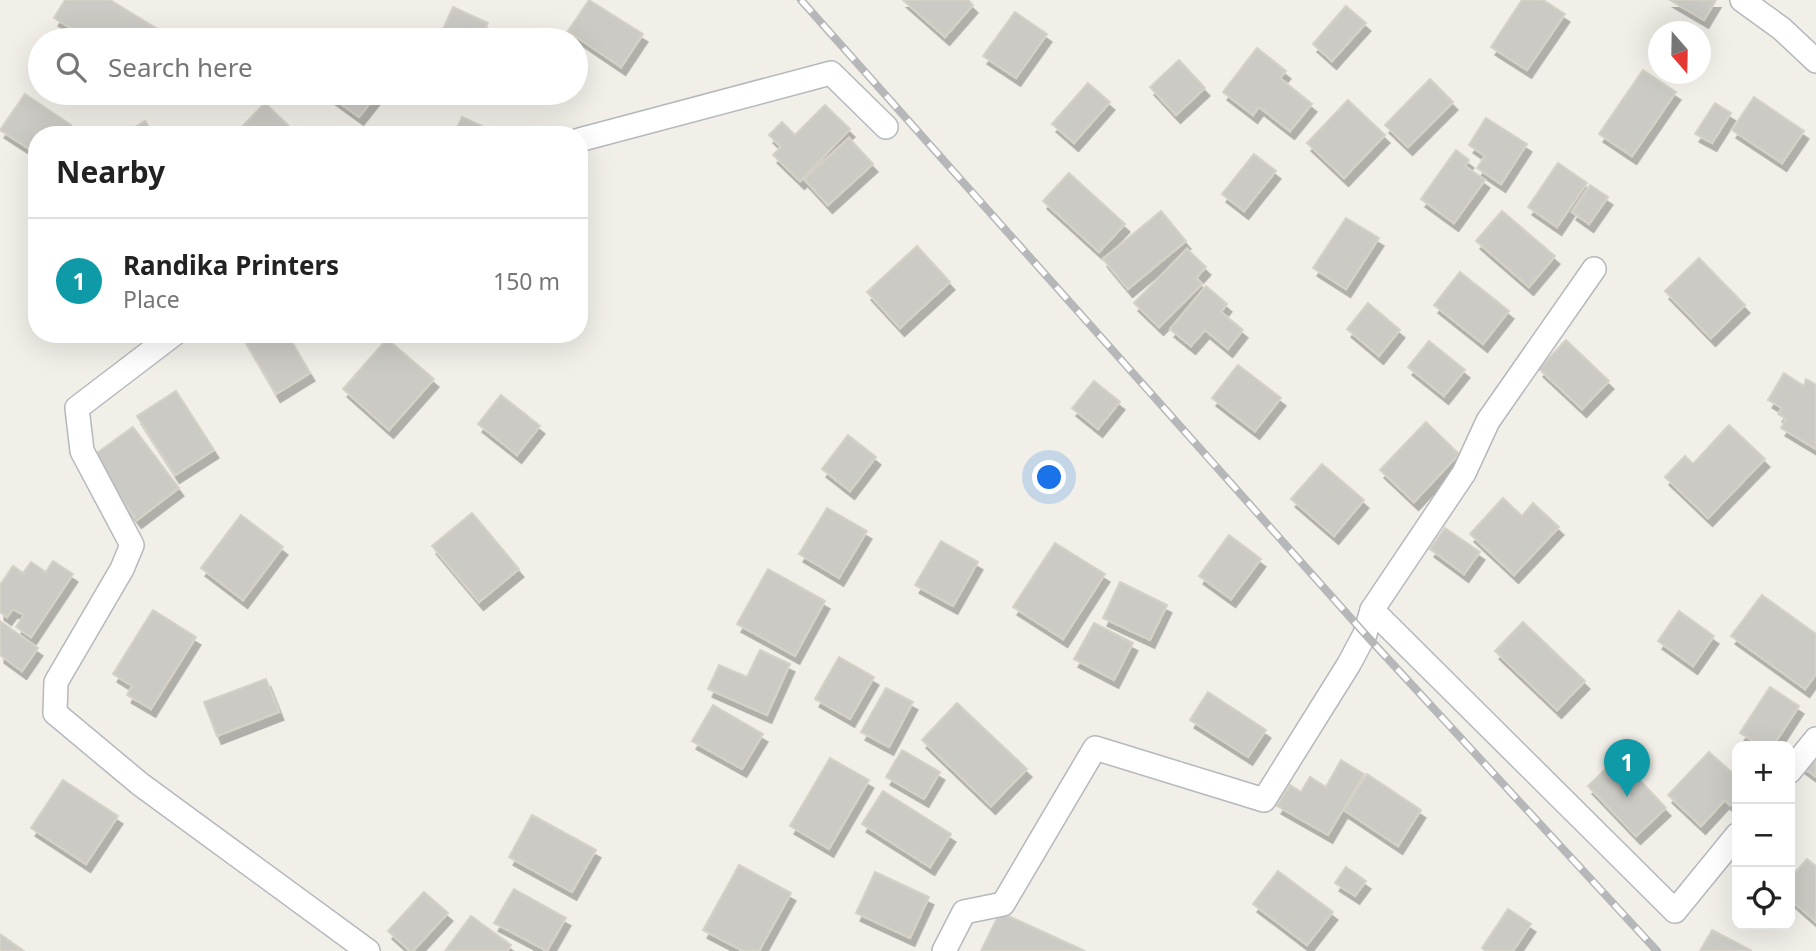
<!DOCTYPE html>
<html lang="en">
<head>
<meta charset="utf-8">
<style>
  :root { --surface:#fff; --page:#f6f6f6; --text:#222; --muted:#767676; --line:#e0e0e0; --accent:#ea4335 }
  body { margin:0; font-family:"Noto Sans",sans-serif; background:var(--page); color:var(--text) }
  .controls { position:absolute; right:21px; bottom:21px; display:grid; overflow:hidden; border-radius:14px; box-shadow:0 7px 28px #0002 }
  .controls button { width:63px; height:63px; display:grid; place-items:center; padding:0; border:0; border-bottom:2px solid var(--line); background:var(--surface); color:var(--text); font:35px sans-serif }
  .compass { position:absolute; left:1648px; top:21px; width:63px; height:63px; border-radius:50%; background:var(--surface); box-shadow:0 7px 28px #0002; rotate:160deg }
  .you { position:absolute; left:1050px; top:478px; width:24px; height:24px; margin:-18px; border:5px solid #fff; border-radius:50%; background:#1a73e8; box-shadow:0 0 0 10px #1a73e833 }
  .badge { display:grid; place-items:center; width:46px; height:46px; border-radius:50%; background:var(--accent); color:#fff; font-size:23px; font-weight:700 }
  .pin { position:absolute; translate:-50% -58px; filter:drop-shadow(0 2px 4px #0008) }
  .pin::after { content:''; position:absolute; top:37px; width:24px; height:21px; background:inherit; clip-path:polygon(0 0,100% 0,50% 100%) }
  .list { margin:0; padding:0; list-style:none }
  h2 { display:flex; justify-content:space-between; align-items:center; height:91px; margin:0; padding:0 28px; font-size:30px }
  h2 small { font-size:23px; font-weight:400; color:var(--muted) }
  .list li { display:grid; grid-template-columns:46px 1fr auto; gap:21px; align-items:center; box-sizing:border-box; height:126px; padding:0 28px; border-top:2px solid var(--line) }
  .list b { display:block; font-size:26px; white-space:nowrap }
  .list p { margin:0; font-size:23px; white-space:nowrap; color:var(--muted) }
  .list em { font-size:23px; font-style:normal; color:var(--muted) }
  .icon { flex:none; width:38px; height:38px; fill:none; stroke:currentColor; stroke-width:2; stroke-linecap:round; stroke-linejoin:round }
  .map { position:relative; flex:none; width:1816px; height:951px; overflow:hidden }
  .search { position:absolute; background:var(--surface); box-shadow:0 7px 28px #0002; left:28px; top:28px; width:560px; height:77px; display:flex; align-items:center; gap:18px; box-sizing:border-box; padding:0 24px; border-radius:38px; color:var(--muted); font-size:26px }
  .panel { position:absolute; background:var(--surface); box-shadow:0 7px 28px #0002; left:28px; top:126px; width:560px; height:217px; border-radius:28px }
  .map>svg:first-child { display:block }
  .building { fill:#cccac5; stroke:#d6d1c6; stroke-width:2; filter:url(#shadow) }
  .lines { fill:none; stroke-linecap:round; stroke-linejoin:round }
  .street-casing { stroke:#b5b8bc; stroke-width:26 }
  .street { stroke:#fff; stroke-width:23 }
  .rail-casing { stroke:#b6b7b8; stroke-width:8 }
  .rail { stroke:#fff; stroke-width:5; stroke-dasharray:16; stroke-linecap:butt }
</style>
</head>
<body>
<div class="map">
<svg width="1816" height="951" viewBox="0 0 1816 951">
  <defs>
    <filter id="shadow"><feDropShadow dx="4.5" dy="8" stdDeviation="0" flood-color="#0004"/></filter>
  </defs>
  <rect width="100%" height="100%" fill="#f1efe8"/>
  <g class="building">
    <polygon points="65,0 110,0 156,28 148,40 91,40 54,18"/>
    <polygon points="589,0 643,34 621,67 568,31"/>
    <polygon points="903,0 968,0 973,5 945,37"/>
    <polygon points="1522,0 1543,0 1565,14 1527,70 1491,47"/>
    <polygon points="1670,0 1716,0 1704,20"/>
    <polygon points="1346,6 1366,23 1332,61 1313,44"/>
    <polygon points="453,7 488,23 479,40 438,40"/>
    <polygon points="1015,12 1047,34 1016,78 983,56"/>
    <polygon points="1257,48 1286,71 1280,78 1312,104 1290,131 1259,107 1253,115 1223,92"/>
    <polygon points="1179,60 1205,88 1176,115 1150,87"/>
    <polygon points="1643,70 1676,92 1632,156 1599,134"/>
    <polygon points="1430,79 1453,102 1408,147 1385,125"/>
    <polygon points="1088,83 1110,102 1074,143 1052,124"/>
    <polygon points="326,93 378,93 359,117"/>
    <polygon points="25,94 71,125 64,135 37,135 37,154 0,130"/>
    <polygon points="1754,97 1804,131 1782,163 1732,130"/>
    <polygon points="1348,100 1385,135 1344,178 1307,143"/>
    <polygon points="265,103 298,135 237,135 236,133"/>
    <polygon points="1715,103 1731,113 1712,143 1695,134"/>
    <polygon points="825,105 850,129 800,181 773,155 781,147 769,135 782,122 795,135"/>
    <polygon points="462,117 497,133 496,135 454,135"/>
    <polygon points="1486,118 1527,144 1501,184 1477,168 1485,156 1469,145"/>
    <polygon points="145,121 154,135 123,135"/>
    <polygon points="849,138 873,164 828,205 804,179"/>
    <polygon points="1456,150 1469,160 1465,166 1485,180 1454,223 1421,199"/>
    <polygon points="1254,154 1276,171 1244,211 1222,194"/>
    <polygon points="1558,163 1587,183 1557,227 1528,207"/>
    <polygon points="1069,173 1125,224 1099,252 1043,201"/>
    <polygon points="1590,185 1608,197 1589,224 1572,212"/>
    <polygon points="1161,211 1186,241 1128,289 1103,259"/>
    <polygon points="1502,211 1555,256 1529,287 1476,241"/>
    <polygon points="1346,218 1379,238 1346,289 1313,268"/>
    <polygon points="917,246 950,282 900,328 867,292"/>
    <polygon points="1187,249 1206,267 1196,278 1202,284 1159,327 1134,303"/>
    <polygon points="1699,258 1745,305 1711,338 1665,291"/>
    <polygon points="1460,272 1509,311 1483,344 1434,305"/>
    <polygon points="1206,286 1227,304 1221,312 1243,330 1228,349 1205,330 1191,346 1170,329"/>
    <polygon points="1368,303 1400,330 1379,356 1347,329"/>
    <polygon points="241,334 287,334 310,373 276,394"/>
    <polygon points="387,339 434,379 389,430 343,389"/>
    <polygon points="1566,340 1609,381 1582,409 1539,369"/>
    <polygon points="1429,341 1465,370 1444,396 1408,367"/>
    <polygon points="1238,365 1281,398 1255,431 1212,398"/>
    <polygon points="1784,373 1804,386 1806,379 1816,385 1816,449 1781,428 1786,419 1778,414 1782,408 1768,400"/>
    <polygon points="1094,381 1120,402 1098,429 1072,408"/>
    <polygon points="176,391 214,450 175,475 137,416"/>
    <polygon points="501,395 540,426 517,455 478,424"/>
    <polygon points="1426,422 1459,454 1414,502 1380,470"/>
    <polygon points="1729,425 1765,459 1708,518 1665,477 1685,456 1693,464"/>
    <polygon points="133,427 179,488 137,520 90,458"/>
    <polygon points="848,435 876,457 850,491 822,469"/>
    <polygon points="1322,464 1364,500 1334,536 1291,499"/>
    <polygon points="1503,498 1522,516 1533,503 1559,527 1514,575 1470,534"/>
    <polygon points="827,508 867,531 839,578 799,554"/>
    <polygon points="472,513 519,569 479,602 432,546"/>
    <polygon points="241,515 283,547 243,600 201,568"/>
    <polygon points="1445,528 1480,552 1464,574 1430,549"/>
    <polygon points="1229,535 1261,559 1231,599 1199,576"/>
    <polygon points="941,541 978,562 953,606 915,585"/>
    <polygon points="1055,543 1105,574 1063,639 1013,607"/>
    <polygon points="53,561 73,574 31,637 16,627 24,615 13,609 7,617 0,612 0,585 13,566 23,573 31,562 46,572"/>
    <polygon points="768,569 825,601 795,656 737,624"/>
    <polygon points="1120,582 1167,605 1150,640 1103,618"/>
    <polygon points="1762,595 1816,634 1816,674 1805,689 1731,636"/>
    <polygon points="153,610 196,637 151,709 127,695 132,686 113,674"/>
    <polygon points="1679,611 1714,636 1693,666 1658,641"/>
    <polygon points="0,621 38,648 22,671 0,655"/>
    <polygon points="1523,622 1585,681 1557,710 1495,651"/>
    <polygon points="1094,623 1133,643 1114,680 1074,659"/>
    <polygon points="760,650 790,664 767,715 708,689 719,665 747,677"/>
    <polygon points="839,657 874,677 850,719 815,699"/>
    <polygon points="266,679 279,712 217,736 204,702"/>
    <polygon points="1770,687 1799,706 1773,746 1762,746 1740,733"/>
    <polygon points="886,688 913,702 889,747 861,732"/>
    <polygon points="1208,692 1266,730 1248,757 1190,720"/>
    <polygon points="957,703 1027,769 991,806 922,740"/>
    <polygon points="713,705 763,734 742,769 692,741"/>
    <polygon points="902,750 940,772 924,799 886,777"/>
    <polygon points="1709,752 1737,777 1737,796 1730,805 1725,800 1701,826 1668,795"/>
    <polygon points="1816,752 1816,774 1815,776 1801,766"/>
    <polygon points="1618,757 1666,808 1636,836 1588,786"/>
    <polygon points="830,758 869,780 829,849 790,826"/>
    <polygon points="1341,760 1364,774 1328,835 1277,806 1290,785 1301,792 1310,777 1326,787"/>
    <polygon points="1367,774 1421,810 1398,846 1344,810"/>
    <polygon points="63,780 118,816 86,864 31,828"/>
    <polygon points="883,791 951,834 930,867 862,824"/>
    <polygon points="532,815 596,850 572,892 509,857"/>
    <polygon points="1807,859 1816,866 1816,922 1790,899 1790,878"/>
    <polygon points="739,865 791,893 759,951 743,951 703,930"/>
    <polygon points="1346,867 1366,881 1355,896 1335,883"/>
    <polygon points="1278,871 1333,912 1307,945 1253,904"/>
    <polygon points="875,872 929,897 910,938 856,913"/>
    <polygon points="514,889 566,918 547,951 494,923"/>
    <polygon points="424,892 448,913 413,951 410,951 388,931"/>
    <polygon points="1508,909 1531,924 1513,951 1486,951 1482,948"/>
    <polygon points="1000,912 1085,951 981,951"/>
    <polygon points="471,916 511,945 507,951 445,951"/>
    <polygon points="1712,930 1752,951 1700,951"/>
    <polygon points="0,934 24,951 0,951"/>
  </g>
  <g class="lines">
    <defs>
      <g id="street">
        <polyline points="1742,0 1782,29 1816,61"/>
        <polyline points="579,140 831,73 886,127"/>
        <polyline points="174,334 77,408 82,451 132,545 122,569 56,682 55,713 140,784 368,951"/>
        <polyline points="1372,610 1675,911 1737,835"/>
        <polyline points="1790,771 1816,739"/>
        <polyline points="944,951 964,912 1003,904 1095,748 1264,800 1349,664 1365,634 1372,610 1464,473 1488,421 1594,269"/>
      </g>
    </defs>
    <use href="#street" class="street-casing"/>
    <use href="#street" class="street"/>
    <defs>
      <polyline id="rail" points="801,0 1365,634 1657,951"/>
    </defs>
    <use href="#rail" class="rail-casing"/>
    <use href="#rail" class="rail"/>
  </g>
</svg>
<div class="controls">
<button>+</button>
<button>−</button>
<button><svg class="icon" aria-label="locate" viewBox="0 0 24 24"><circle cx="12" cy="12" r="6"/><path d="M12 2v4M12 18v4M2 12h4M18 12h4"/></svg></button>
</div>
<svg class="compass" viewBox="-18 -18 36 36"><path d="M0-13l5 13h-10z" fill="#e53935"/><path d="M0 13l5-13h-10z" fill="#767676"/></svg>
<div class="you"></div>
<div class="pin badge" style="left:1627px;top:797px;background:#0f9aa8">1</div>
<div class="search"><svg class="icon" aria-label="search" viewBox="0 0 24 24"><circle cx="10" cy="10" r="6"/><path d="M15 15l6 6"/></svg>Search here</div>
<section class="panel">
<h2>Nearby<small></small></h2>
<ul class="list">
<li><span class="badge" style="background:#0f9aa8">1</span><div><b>Randika Printers</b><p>Place</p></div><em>150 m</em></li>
</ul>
</section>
</div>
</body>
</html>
